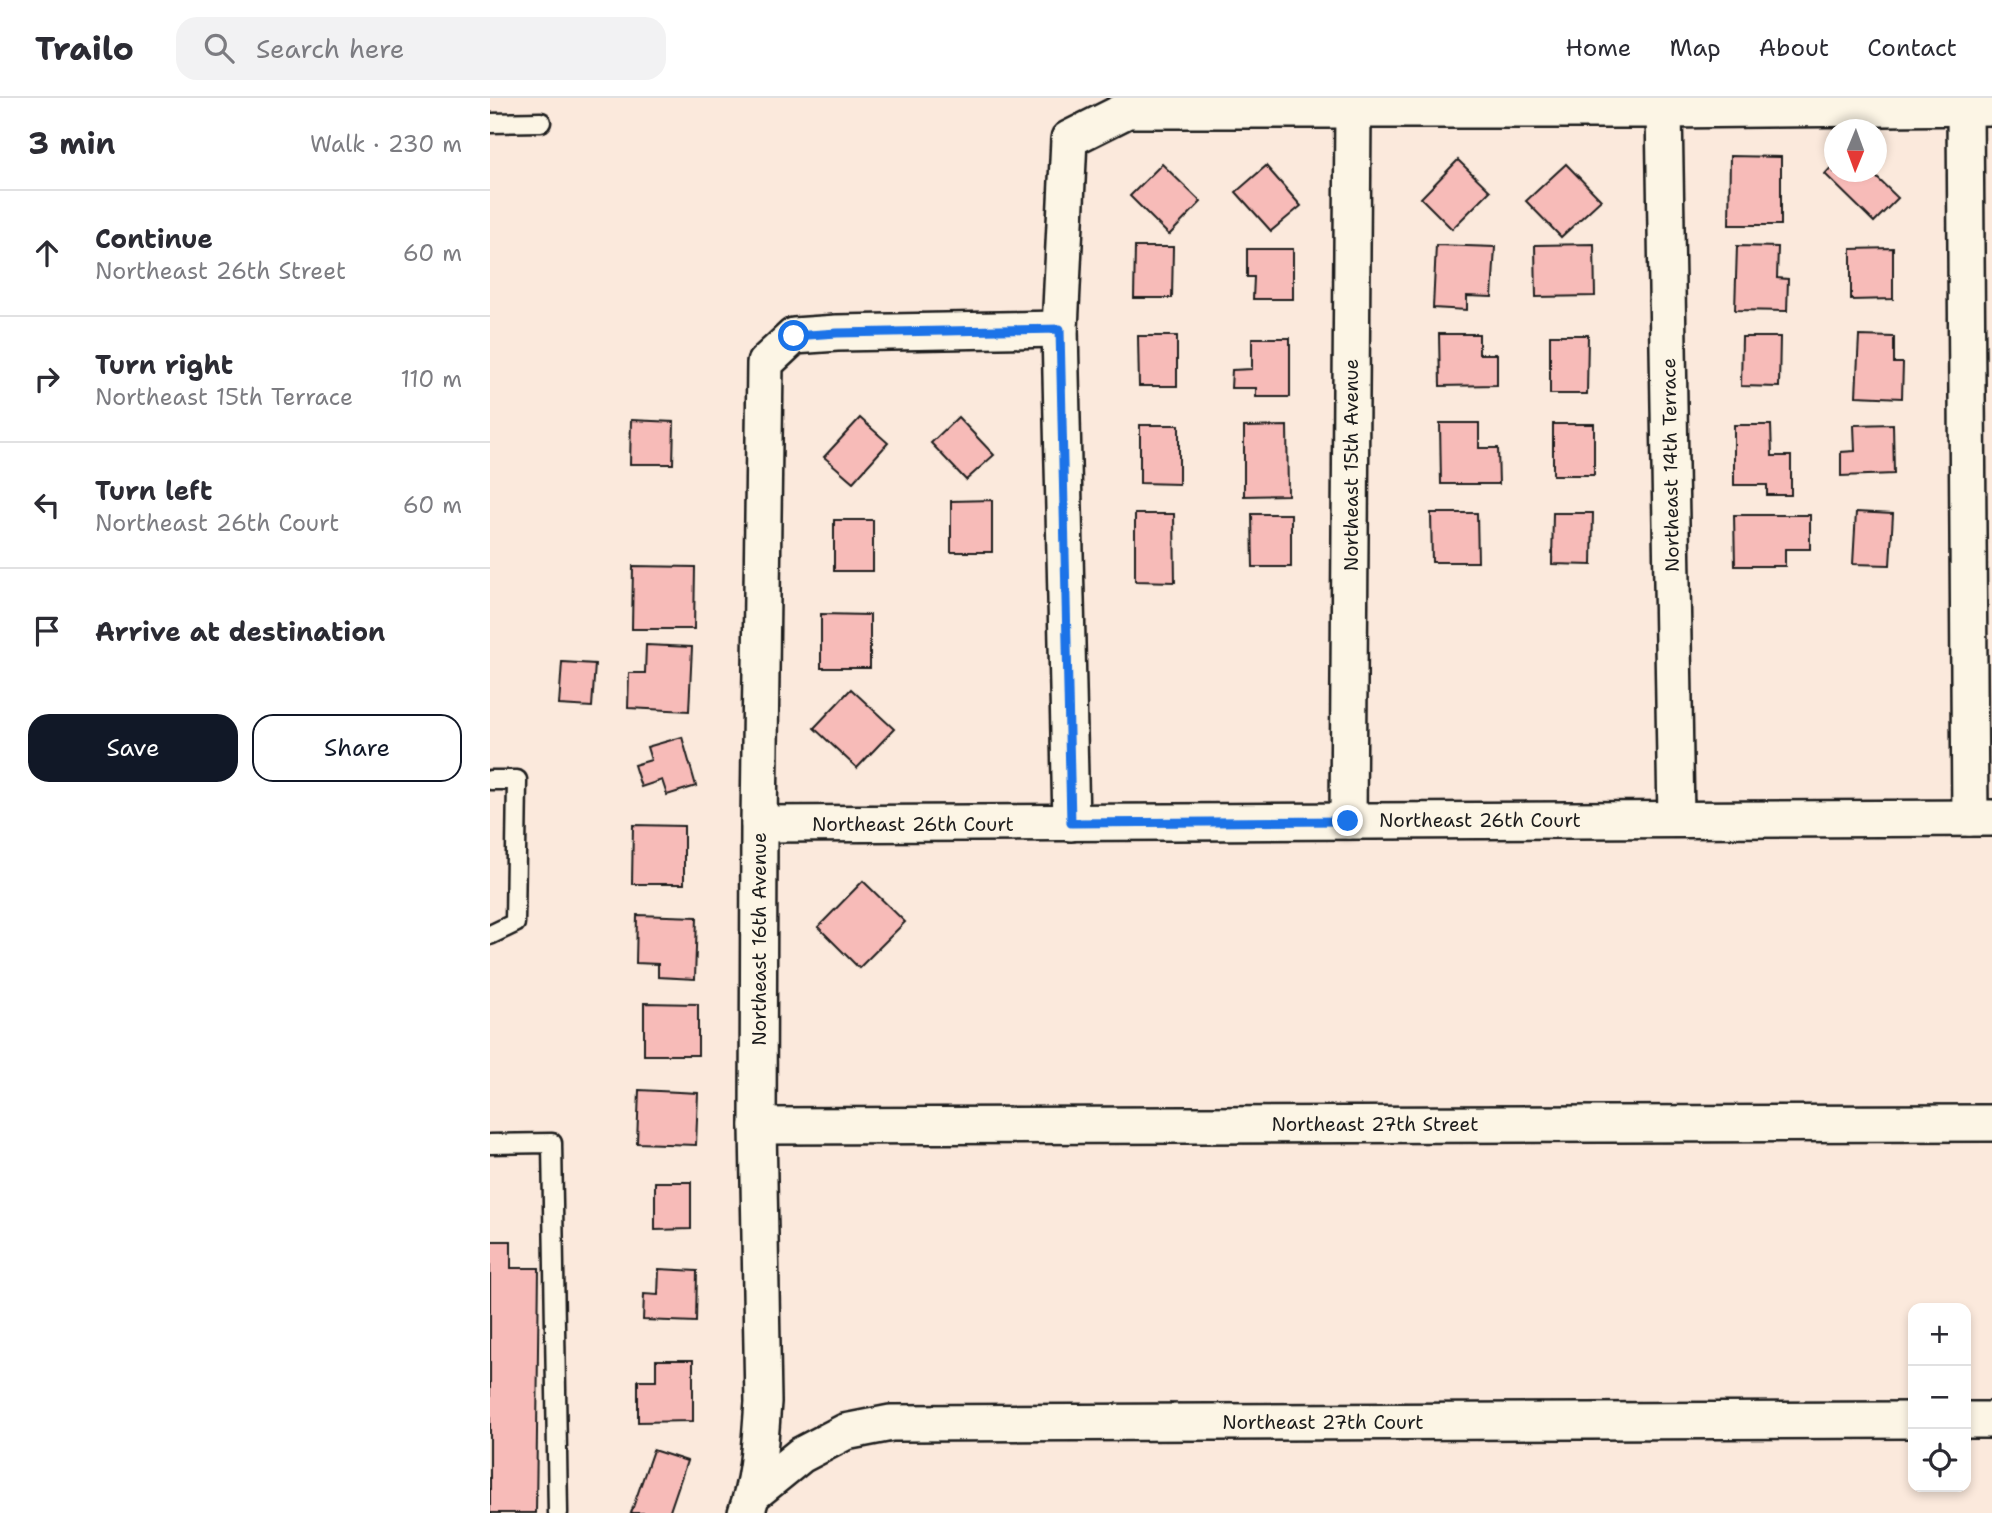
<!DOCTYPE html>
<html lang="en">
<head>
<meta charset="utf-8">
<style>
  :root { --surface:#fff; --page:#f2f2f3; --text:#2b2b33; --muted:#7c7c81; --line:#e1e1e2; --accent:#111827 }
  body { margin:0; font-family:"Shantell Sans",sans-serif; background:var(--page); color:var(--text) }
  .controls { position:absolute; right:21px; bottom:21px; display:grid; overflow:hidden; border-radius:14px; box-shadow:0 4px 10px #0003 }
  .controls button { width:63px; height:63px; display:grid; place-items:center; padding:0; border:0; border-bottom:2px solid var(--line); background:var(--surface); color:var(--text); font:35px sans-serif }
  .compass { position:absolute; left:1334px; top:21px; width:63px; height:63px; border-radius:50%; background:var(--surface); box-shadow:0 4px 10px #0003; rotate:181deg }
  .stop { position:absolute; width:21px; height:21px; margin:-16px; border:5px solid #1a73e8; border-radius:50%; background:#fff }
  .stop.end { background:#1a73e8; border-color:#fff; box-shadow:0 2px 7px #0008 }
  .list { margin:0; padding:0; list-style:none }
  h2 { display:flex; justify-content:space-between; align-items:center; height:91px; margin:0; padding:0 28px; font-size:30px }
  h2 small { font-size:23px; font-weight:400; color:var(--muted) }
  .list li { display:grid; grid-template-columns:46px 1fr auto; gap:21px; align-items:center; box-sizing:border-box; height:126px; padding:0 28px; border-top:2px solid var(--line) }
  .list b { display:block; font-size:26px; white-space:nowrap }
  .list p { margin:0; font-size:23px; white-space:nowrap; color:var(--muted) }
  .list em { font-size:23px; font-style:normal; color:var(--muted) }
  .actions { display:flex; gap:14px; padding:21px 28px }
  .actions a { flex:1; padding:16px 0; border:2px solid var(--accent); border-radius:21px; text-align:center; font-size:24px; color:var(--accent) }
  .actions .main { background:var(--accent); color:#fff }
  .icon { flex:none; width:38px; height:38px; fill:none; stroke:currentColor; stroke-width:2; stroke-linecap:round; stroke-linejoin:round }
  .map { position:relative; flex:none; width:1502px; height:1415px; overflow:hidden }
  header { display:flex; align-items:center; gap:42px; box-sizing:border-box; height:98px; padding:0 35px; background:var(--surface); border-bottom:2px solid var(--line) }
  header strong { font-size:33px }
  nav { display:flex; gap:38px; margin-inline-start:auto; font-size:24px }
  .search { width:490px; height:63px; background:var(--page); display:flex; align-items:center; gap:18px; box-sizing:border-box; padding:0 24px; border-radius:21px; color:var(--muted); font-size:26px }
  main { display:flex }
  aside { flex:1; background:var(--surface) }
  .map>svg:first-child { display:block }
  .building { fill:#f7bbb8; stroke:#1c1c1c; stroke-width:2 }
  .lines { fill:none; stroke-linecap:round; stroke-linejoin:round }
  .lane-casing { stroke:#1c1c1c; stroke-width:23 }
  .street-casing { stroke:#1c1c1c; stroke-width:40 }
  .lane { stroke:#fcf5e5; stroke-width:18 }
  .street { stroke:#fcf5e5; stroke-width:35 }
  .route { stroke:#1a73e8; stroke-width:9 }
  .labels { text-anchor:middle; stroke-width:6; stroke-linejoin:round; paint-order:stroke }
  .street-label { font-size:19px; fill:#1c1c1c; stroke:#fcf5e5 }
</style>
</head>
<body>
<header>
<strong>Trailo</strong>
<div class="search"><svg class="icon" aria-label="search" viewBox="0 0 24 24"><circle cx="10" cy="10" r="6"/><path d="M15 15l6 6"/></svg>Search here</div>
<nav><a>Home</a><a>Map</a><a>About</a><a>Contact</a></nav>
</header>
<main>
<aside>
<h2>3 min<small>Walk · 230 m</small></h2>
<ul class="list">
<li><svg class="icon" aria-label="ahead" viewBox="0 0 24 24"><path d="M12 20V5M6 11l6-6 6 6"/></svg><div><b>Continue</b><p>Northeast 26th Street</p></div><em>60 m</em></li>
<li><svg class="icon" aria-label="right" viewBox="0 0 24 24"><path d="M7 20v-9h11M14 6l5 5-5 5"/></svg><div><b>Turn right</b><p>Northeast 15th Terrace</p></div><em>110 m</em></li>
<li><svg class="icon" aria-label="left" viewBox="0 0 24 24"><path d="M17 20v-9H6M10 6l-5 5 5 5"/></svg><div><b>Turn left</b><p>Northeast 26th Court</p></div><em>60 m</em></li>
<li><svg class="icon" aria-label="arrive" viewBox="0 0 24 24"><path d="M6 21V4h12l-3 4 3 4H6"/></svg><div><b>Arrive at destination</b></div></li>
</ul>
<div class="actions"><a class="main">Save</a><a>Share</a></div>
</aside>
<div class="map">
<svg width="1502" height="1415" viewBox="0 0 1502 1415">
  <rect width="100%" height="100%" fill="#fbe9dc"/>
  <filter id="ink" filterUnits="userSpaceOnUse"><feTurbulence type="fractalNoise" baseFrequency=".0143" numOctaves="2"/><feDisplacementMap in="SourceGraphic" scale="14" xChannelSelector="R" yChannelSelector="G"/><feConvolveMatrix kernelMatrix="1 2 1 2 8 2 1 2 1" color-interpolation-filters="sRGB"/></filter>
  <g filter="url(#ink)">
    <g class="building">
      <polygon points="1240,58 1291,59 1291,127 1239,127"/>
      <polygon points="968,62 1000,93 962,131 931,100"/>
      <polygon points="672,66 711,104 679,137 640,98"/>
      <polygon points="1076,66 1111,102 1071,139 1036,103"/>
      <polygon points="1344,66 1344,74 1381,74 1408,100 1384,124 1335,76"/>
      <polygon points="776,68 811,108 781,133 746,94"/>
      <polygon points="1104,146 1105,198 1046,199 1045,147"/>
      <polygon points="946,147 1005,149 1002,199 977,198 977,212 943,210"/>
      <polygon points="1247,148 1288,149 1287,180 1298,181 1297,213 1245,212"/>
      <polygon points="645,149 683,149 682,200 644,200"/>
      <polygon points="1403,150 1403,201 1361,202 1361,151"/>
      <polygon points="757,151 803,151 803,201 763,201 764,179 757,179"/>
      <polygon points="949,236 989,236 989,256 1007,256 1007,287 950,288"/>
      <polygon points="1060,237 1098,237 1097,296 1060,296"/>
      <polygon points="648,238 687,238 687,288 649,288"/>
      <polygon points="1369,238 1404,239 1404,265 1413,265 1412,300 1366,298"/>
      <polygon points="1252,239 1290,239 1289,289 1251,288"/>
      <polygon points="762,240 800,240 800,299 766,299 766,290 741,290 742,272 762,271"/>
      <polygon points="468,319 504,357 476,382 441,345"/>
      <polygon points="370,320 398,345 363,384 334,359"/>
      <polygon points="141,322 184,324 183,366 140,366"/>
      <polygon points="950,325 989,325 989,350 1008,350 1009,386 951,386"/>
      <rect x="1063" y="326" width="41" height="51"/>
      <polygon points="1403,326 1404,376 1351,378 1351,354 1365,353 1364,327"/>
      <polygon points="650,327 689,327 689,386 650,385"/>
      <polygon points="1244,327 1281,327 1282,358 1301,358 1301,397 1277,397 1277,387 1244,387"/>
      <polygon points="797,328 798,397 754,398 754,329"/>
      <polygon points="502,402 502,454 461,454 461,403"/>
      <polygon points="1366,414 1403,416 1400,467 1363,466"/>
      <polygon points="941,415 987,415 988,464 942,464"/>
      <polygon points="1063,415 1103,415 1102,467 1062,466"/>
      <polygon points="645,416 684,416 685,484 645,483"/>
      <polygon points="762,416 801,416 801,469 763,469"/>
      <polygon points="1244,417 1320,417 1320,451 1295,451 1295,468 1245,468"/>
      <rect x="344" y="422" width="39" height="51"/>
      <polygon points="143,468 205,469 204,531 142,531"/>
      <polygon points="331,516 380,517 380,570 331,570"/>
      <polygon points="156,547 202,549 199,613 138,610 139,575 155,575"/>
      <polygon points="72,564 105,566 102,609 69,607"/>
      <polygon points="361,591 404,631 367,670 324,630"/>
      <polygon points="192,639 206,688 177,697 172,682 151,689 144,667 161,662 157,649"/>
      <polygon points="143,727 194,728 194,786 142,786"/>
      <polygon points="373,783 415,824 369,870 328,829"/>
      <polygon points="147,817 207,819 205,881 168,879 168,866 146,865"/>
      <polygon points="154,905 208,906 208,957 154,957"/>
      <polygon points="149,992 208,995 206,1047 147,1045"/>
      <polygon points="165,1084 201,1084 201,1131 165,1132"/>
      <polygon points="0,1143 21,1143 21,1170 49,1170 46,1415 0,1415"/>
      <polygon points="169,1171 207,1173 206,1224 153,1222 154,1196 168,1197"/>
      <polygon points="166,1262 203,1262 203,1323 148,1324 148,1282 166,1282"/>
      <polygon points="163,1352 197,1363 180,1413 185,1415 141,1415"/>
    </g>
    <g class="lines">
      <defs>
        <g id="lane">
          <polyline points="0,25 51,24"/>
          <polyline points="0,682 27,682 25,825 0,837"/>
          <polyline points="0,1046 62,1045 68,1415"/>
        </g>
        <g id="street">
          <polyline points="1475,10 1480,720"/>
          <polyline points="1174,12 1186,721"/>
          <polyline points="858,723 863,11"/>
          <polyline points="581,725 570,231 579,41 637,12 1174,12 1502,9"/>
          <polyline points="269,726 1502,720"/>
          <polyline points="268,1028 1502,1025"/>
          <polyline points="1476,1322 1502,1322"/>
          <polyline points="263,1396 311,1357 355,1334 401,1325 1423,1322"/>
          <path d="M256 1415C269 1380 270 1341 273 1304L268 1028 269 726 275 265 304 238 347 235 570 231"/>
        </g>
      </defs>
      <use href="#lane" class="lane-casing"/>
      <use href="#street" class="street-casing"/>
      <use href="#lane" class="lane"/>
      <use href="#street" class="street"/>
    </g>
  </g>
  <g class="lines" filter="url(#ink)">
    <polyline class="route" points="304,238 347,235 570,231 581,725 858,723"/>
  </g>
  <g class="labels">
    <g class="street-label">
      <text transform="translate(861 367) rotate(-90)" y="7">Northeast 15th Avenue</text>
      <text transform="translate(1180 367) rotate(-91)" y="7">Northeast 14th Terrace</text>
      <text x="990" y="729">Northeast 26th Court</text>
      <text x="423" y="733">Northeast 26th Court</text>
      <text transform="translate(269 841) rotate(-90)" y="7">Northeast 16th Avenue</text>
      <text x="885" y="1033">Northeast 27th Street</text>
      <text x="833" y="1331">Northeast 27th Court</text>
    </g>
  </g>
</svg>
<div class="controls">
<button>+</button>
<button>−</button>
<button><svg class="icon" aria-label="locate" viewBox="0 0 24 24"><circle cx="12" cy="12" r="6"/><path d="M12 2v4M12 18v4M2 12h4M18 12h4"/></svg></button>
</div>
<svg class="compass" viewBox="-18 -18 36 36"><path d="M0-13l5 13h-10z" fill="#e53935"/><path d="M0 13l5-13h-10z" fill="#7c7c81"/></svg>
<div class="stop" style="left:304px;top:238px"></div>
<div class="stop end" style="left:858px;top:723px"></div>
</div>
</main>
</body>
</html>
